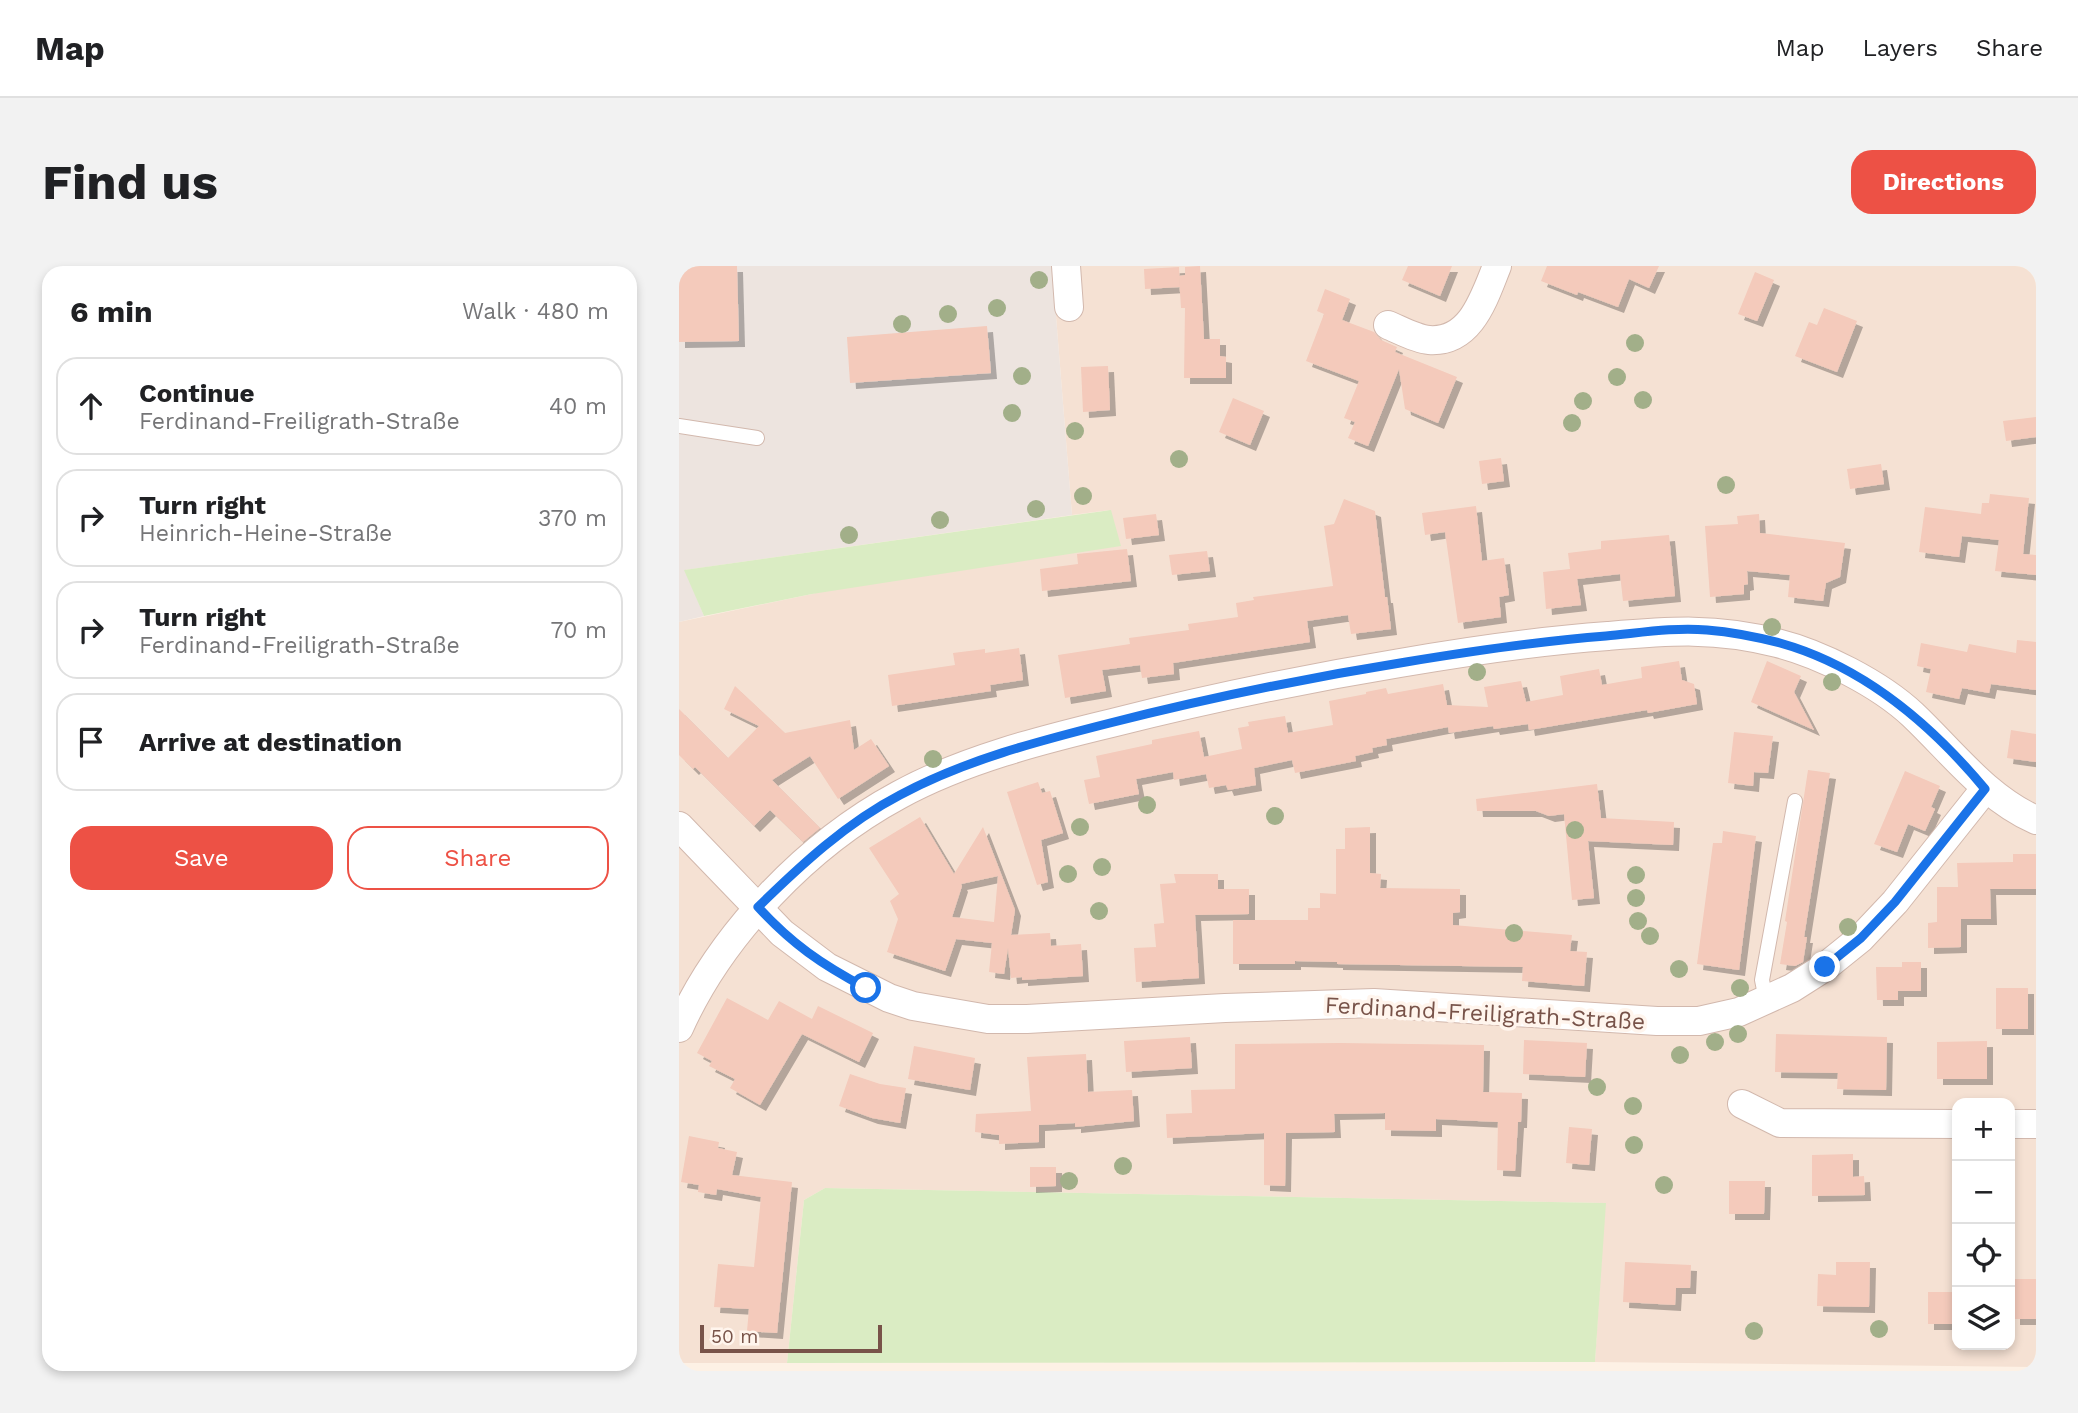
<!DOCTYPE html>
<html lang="en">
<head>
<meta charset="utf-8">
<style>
  :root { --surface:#fff; --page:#f2f2f2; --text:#202124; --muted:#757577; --line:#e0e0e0; --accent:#ed5145 }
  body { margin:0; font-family:"Work Sans",sans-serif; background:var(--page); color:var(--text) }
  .controls { position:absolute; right:21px; bottom:21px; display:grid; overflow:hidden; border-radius:14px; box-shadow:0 4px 10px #0003 }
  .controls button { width:63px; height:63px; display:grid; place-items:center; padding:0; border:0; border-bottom:2px solid var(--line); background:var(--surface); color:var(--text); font:35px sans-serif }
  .scale { position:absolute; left:21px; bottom:18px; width:182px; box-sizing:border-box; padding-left:7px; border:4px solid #785349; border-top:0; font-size:19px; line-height:24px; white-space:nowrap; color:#785349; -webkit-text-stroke:5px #fff5ed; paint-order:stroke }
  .stop { position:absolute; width:21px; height:21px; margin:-16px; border:5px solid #1a73e8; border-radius:50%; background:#fff }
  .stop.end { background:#1a73e8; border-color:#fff; box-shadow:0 2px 7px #0008 }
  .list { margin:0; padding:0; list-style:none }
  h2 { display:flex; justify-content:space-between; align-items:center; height:91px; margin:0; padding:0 28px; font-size:30px }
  h2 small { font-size:23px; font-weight:400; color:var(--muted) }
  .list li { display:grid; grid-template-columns:46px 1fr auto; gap:21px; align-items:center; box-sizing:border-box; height:98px; margin:0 14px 14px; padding:0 14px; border:2px solid var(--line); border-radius:21px }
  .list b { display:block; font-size:26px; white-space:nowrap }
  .list p { margin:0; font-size:23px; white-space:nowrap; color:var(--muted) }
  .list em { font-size:23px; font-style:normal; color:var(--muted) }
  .actions { display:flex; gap:14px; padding:21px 28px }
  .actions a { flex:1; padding:16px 0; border:2px solid var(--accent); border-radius:21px; text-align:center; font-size:24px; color:var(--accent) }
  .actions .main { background:var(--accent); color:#fff }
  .icon { flex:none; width:38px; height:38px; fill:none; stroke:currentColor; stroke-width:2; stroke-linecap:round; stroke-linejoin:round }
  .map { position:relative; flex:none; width:1357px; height:1105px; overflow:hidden; border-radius:21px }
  header { display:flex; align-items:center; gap:42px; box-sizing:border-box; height:98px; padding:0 35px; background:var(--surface); border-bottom:2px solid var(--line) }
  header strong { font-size:33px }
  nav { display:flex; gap:38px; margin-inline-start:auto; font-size:24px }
  .intro { display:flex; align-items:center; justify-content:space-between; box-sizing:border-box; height:168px; padding:0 42px }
  h1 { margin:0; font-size:49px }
  .button { padding:18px 32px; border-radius:21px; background:var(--accent); color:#fff; font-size:24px; font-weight:700 }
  main { display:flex; gap:42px; padding:0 42px }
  aside { flex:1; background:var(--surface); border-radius:21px; box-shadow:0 4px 10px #0003 }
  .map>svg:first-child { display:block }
  .residential { fill:#f5e1d3; fill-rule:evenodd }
  .industrial { fill:#ede4df }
  .green { fill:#daecc3 }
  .building { fill:#f4cabb; fill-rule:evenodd; filter:url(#shadow) }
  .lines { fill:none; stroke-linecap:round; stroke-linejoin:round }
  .lane-casing { stroke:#d2b8ad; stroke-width:16 }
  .street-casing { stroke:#d2b8ad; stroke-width:30 }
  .lane { stroke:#fff; stroke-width:14 }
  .street { stroke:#fff; stroke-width:28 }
  .tree { fill:#a2af89 }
  .route { stroke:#1a73e8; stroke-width:9 }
  .labels { text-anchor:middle; stroke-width:7; stroke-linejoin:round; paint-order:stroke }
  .street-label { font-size:23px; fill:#785349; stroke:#fff5ed }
</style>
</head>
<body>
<header>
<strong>Map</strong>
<nav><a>Map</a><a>Layers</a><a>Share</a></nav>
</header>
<div class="intro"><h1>Find us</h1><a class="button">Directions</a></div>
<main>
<aside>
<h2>6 min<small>Walk · 480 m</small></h2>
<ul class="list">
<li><svg class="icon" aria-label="ahead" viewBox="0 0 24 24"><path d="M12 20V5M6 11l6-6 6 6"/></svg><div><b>Continue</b><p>Ferdinand-Freiligrath-Straße</p></div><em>40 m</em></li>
<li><svg class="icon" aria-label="right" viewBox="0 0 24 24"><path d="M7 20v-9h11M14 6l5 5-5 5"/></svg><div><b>Turn right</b><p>Heinrich-Heine-Straße</p></div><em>370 m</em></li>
<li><svg class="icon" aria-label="right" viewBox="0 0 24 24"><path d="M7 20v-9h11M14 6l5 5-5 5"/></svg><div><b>Turn right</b><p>Ferdinand-Freiligrath-Straße</p></div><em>70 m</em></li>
<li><svg class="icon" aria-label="arrive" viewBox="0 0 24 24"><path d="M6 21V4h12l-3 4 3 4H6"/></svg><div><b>Arrive at destination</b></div></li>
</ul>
<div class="actions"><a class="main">Save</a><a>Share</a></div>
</aside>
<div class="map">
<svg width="1357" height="1105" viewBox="0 0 1357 1105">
  <defs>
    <filter id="shadow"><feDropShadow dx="6" dy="6" stdDeviation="0" flood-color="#0004"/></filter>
  </defs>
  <rect width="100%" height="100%" fill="#fdf1e5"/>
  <path class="residential" d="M373 0H1357V1101L916 1096 926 937 146 922 125 934 108 1097H0V356L133 328 431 244 393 249ZM1278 837H1331V1079H1278Z"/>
  <polygon class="industrial" points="0,0 373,0 393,249 6,304 25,350 0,356"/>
  <g class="green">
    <polygon points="432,244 442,280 133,328 25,350 5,304"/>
    <polygon points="146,922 927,937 916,1096 108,1097 125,934"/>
  </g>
  <g class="building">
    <polygon points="0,0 58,0 60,75 0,76"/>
    <polygon points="521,0 525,73 541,73 541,90 547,91 547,112 505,112 506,42 502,42 500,10 506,9 506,1"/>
    <polygon points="729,0 773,0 761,30 723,14"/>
    <polygon points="868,0 980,0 970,22 950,13 939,41 899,26 898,29 862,15"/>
    <polygon points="500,1 501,21 466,23 465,3"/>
    <polygon points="1076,6 1095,14 1078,55 1059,48"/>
    <polygon points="646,23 671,33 663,54 695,66 702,74 718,81 716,86 778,111 759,157 726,143 720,103 689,180 669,172 676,156 665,152 680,115 627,95 645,48 638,45"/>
    <polygon points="1145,42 1178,55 1158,106 1116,90 1130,56 1138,59"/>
    <polygon points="308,60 312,107 171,117 168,71"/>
    <polygon points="429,100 431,144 404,146 402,101"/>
    <polygon points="554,132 585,145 571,179 540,166"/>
    <polygon points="1357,151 1357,171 1327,175 1324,155"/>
    <polygon points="822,192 825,215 803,218 800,195"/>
    <polygon points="1202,198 1205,218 1171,223 1168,203"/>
    <polygon points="1311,228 1350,232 1344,288 1357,289 1357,309 1316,305 1320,274 1283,270 1280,291 1240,286 1246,241 1302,248 1303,237 1310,237"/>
    <polygon points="665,233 696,245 706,331 708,331 712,363 672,368 669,349 628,355 631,376 494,397 495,408 463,412 461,399 423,404 427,425 386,432 379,389 451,378 450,372 510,364 509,358 559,351 557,337 575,334 574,331 654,320 645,260 655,258"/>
    <polygon points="797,240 803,295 825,292 830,329 820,331 822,351 779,357 766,266 746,269 743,247"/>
    <polygon points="477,248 480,269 447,273 444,252"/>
    <polygon points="1080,248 1081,267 1166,277 1161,311 1147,317 1144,335 1109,331 1111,309 1068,305 1069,318 1065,319 1065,328 1031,331 1026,260 1059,258 1058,250"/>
    <polygon points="990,269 996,330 944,335 941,308 898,313 902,339 867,343 864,306 891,303 889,287 922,283 922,275"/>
    <polygon points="448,283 452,315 363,325 361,303 399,298 398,288"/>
    <polygon points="528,285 531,305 493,309 490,289"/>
    <polygon points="1338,374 1357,376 1357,424 1312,418 1310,427 1283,422 1280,433 1247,426 1252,403 1238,400 1242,377 1288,386 1290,378 1337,387"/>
    <polygon points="340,382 344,414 311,419 312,425 213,440 209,409 276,399 274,387 306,383 306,387"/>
    <polygon points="1000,395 1003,414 1015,418 1018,438 969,447 968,444 850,464 849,458 815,463 814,460 770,467 769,461 707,473 708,479 693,482 694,486 676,490 677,495 616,507 613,494 575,502 577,519 549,524 547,519 530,522 527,508 495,514 494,506 457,513 460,528 410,538 405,514 421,511 417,490 473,478 473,474 520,465 525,491 563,483 559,462 570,460 569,456 606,450 609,467 654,459 650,435 687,428 687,426 707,422 709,428 764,418 768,439 809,441 805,421 842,415 847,436 884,429 881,410 920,403 923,419 963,412 962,401"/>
    <polygon points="1088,395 1122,410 1115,426 1135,464 1072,436"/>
    <polygon points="56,420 106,467 171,454 175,484 192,473 210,500 159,533 131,490 93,514 141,562 124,576 91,544 75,560 16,501 14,503 0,489 0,443 49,492 80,460 45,443"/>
    <polygon points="1332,464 1357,468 1357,496 1328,492"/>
    <polygon points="1055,466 1094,470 1089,507 1075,506 1074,520 1049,517"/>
    <polygon points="1129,504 1151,507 1125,671 1128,671 1124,696 1116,700 1101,698 1108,656 1106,655"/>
    <polygon points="1226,505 1261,520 1252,541 1256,543 1246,565 1229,558 1218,586 1195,578"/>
    <polygon points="359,516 363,527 371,525 384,567 362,574 369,616 358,619 328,526"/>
    <polygon points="918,518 922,552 995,556 994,579 909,575 915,632 893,634 885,548 870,550 857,545 798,545 797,533"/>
    <path d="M241 551 275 608 304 561 336 644 332 669 371 667 372 680 402 678 404 710 343 714V711L332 712 329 682 325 708 310 706 313 677 277 673 266 705 208 686 219 653 211 635 220 628 190 582ZM319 610 315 656 273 651 283 620 282 618Z"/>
    <polygon points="691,561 691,607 702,608 701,622 781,623 781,646 774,647 774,659 893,669 891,685 908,686 905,720 843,715 844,701 658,698 658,696 616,695 616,698 554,698 554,654 629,654 629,642 641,642 641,627 657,628 657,583 666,583 666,562"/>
    <polygon points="1044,565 1077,570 1060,704 1018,698 1034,577 1043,577"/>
    <polygon points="1334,588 1357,588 1357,623 1311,623 1312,653 1282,653 1282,681 1249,682 1249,657 1258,656 1258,621 1279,621 1278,597 1334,596"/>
    <polygon points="495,608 539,608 539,623 570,623 570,648 516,649 520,712 457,716 455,682 477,681 475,658 485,657 481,618 497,617"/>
    <polygon points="1223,696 1242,696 1242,725 1219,725 1219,734 1198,734 1197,701 1223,701"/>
    <rect x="1317" y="722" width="32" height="41"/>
    <polygon points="48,732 89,754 100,735 133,753 139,740 194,767 180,796 123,768 81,839 51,822 56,813 30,800 33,795 18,787"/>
    <polygon points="1097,768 1208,771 1207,824 1158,823 1159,807 1096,806"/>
    <polygon points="511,771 513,802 447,806 445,775"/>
    <polygon points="845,774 908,777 906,811 844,808"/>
    <polygon points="1308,775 1308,813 1258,813 1258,776"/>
    <polygon points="661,777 805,779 804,826 843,827 842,856 839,856 836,905 818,904 819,856 757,853 757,865 706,864 706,847 655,848 656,866 607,867 606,920 585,919 585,867 488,872 487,848 513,847 512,824 556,823 556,778"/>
    <polygon points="235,780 296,792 291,824 229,813"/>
    <polygon points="407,788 409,826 453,824 455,855 396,861 396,857 360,859 360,876 320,878 320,869 296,866 297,848 352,845 348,791"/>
    <polygon points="171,808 201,818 227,822 221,857 193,852 160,840"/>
    <polygon points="890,861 913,863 910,899 887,897"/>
    <polygon points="10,870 40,876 39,882 58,886 53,909 113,916 98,1067 68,1065 70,1043 35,1041 39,998 75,1001 82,931 38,923 37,929 19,926 20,919 2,916"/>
    <polygon points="1174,888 1174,911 1185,910 1186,929 1133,930 1133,889"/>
    <polygon points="351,901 377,901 377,920 351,921"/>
    <polygon points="1050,915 1086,915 1085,948 1050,948"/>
    <polygon points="946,996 1012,999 1011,1022 997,1022 996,1039 944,1036"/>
    <polygon points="1157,996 1191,996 1190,1041 1138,1040 1139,1008 1157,1009"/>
    <rect x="1335" y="1013" width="22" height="40"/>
    <rect x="1249" y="1026" width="29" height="32"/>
  </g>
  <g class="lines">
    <defs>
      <g id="lane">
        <polyline points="0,160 78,172"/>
        <polyline points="1087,734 1083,714 1116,535"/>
      </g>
      <g id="street">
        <polyline points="387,0 390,41"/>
        <path d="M709 59C721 64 737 73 750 74 792 77 805 32 818 0"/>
        <polyline points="0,560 103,667 148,701 210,732 234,740 309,753 348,753 546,742 695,737 978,755 1020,755 1060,746 1113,722 1146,701 1182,672 1216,636 1306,523"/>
        <path d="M0 762C42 668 129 578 220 529 284 494 362 474 433 457 528 433 624 413 721 397 790 385 859 375 929 370 990 365 1037 361 1098 377 1142 388 1201 418 1234 449 1273 486 1307 532 1357 554"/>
        <polyline points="1063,838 1101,857 1278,858"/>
        <polyline points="1331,858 1357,858"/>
      </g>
    </defs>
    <use href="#lane" class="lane-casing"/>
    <use href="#street" class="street-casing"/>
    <use href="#lane" class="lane"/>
    <use href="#street" class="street"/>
  </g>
  <g class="tree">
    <circle cx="360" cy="14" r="9"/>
    <circle cx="318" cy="42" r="9"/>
    <circle cx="269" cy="48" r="9"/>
    <circle cx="223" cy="58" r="9"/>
    <circle cx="956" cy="77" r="9"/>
    <circle cx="343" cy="110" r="9"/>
    <circle cx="938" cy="111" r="9"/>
    <circle cx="964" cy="134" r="9"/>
    <circle cx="904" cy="135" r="9"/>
    <circle cx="333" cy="147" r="9"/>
    <circle cx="893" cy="157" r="9"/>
    <circle cx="396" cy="165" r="9"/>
    <circle cx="500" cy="193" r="9"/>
    <circle cx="1047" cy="219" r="9"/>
    <circle cx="404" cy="230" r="9"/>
    <circle cx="357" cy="243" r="9"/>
    <circle cx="261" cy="254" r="9"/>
    <circle cx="170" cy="269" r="9"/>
    <circle cx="1093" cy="361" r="9"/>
    <circle cx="798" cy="406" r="9"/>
    <circle cx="1153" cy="416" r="9"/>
    <circle cx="254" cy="493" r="9"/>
    <circle cx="468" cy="539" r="9"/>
    <circle cx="596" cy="550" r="9"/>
    <circle cx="401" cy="561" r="9"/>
    <circle cx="896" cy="564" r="9"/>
    <circle cx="423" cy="601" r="9"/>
    <circle cx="389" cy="608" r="9"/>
    <circle cx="957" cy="609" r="9"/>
    <circle cx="957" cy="632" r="9"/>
    <circle cx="420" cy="645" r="9"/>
    <circle cx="959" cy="655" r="9"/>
    <circle cx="1169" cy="661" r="9"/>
    <circle cx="835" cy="667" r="9"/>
    <circle cx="971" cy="670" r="9"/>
    <circle cx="1000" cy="703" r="9"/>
    <circle cx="1061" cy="722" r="9"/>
    <circle cx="1059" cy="768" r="9"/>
    <circle cx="1036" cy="776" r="9"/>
    <circle cx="1001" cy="789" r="9"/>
    <circle cx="918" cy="821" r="9"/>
    <circle cx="954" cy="840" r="9"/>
    <circle cx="955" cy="879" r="9"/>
    <circle cx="444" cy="900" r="9"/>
    <circle cx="390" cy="915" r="9"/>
    <circle cx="985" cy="919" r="9"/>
    <circle cx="1200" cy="1063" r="9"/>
    <circle cx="1075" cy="1065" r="9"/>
  </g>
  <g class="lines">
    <path class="route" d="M187 722C142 698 113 678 79 641 122 599 167 557 221 529 286 494 360 475 431 457 529 432 627 412 727 396 794 385 860 375 927 370 960 367 995 361 1028 364 1052 366 1078 371 1101 377 1183 400 1252 458 1306 523L1216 636 1182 672 1146 701"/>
  </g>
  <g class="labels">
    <g class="street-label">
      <text transform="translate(806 747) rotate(3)" y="8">Ferdinand-Freiligrath-Straße</text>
    </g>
  </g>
</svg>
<div class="controls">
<button>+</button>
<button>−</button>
<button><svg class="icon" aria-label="locate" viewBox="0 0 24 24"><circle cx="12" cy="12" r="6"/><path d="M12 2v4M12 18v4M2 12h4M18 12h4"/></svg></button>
<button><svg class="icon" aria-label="layers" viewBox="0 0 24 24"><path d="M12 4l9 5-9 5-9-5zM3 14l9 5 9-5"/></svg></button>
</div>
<div class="scale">50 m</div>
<div class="stop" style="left:187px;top:722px"></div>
<div class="stop end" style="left:1146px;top:701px"></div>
</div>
</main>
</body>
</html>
